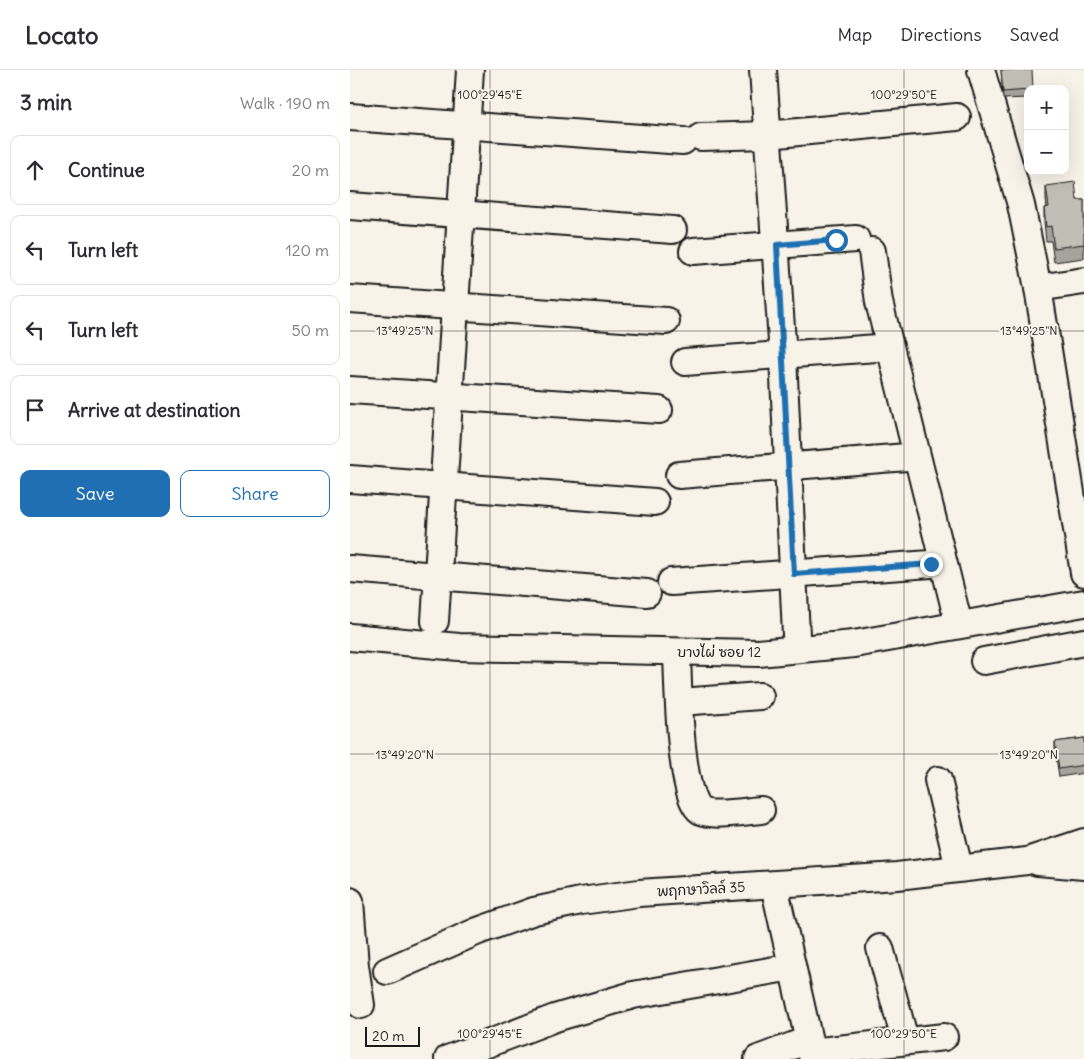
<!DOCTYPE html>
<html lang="en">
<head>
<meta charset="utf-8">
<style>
  :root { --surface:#fff; --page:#f2f2f3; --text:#2b2b33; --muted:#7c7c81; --line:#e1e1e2; --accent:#1f6fb2 }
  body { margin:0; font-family:Delius,"Playpen Sans Thai",sans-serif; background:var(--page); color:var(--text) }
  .controls { position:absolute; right:15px; top:15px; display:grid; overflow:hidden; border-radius:10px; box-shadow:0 5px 20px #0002 }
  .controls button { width:45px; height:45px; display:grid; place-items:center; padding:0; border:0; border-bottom:1px solid var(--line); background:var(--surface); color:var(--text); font:25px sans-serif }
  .scale { position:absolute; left:15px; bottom:12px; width:55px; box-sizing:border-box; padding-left:5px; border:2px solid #1c1c1c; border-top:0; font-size:14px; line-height:18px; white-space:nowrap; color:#1c1c1c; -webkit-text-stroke:4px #f7f3e8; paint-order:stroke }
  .stop { position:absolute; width:15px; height:15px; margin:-11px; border:4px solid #1f6fb2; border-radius:50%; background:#fff }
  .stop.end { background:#1f6fb2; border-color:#fff; box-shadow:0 1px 5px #0008 }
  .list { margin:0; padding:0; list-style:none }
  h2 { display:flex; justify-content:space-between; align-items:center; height:65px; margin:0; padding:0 20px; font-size:21px }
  h2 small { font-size:16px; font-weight:400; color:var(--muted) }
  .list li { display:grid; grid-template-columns:32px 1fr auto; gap:15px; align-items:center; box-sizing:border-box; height:70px; margin:0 10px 10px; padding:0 10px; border:1px solid var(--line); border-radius:10px }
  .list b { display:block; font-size:19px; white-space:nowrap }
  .list em { font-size:16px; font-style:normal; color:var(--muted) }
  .actions { display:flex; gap:10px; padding:15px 20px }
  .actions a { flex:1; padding:11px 0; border:1px solid var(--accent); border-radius:10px; text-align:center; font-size:18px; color:var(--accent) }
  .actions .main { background:var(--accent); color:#fff }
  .icon { flex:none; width:28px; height:28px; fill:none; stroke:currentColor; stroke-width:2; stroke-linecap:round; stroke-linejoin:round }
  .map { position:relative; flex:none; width:734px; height:989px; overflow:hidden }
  header { display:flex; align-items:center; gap:30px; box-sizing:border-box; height:70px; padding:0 25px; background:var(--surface); border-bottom:1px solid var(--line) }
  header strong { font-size:24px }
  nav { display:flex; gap:28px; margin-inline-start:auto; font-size:18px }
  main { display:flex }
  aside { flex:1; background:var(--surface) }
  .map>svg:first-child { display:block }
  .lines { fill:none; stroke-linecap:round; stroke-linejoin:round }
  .minor-casing { stroke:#1c1c1c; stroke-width:30 }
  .minor { stroke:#f7f3e8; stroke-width:26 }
  .wall { fill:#a5a39c; stroke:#1c1c1c }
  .building { fill:#c0beb5; stroke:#1c1c1c }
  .route { stroke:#1f6fb2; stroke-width:6 }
  .ticks { fill:none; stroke:#1c1c1c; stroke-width:1; stroke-opacity:0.45 }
  .labels { text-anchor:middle; stroke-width:4; stroke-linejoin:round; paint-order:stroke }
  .street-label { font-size:14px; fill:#1c1c1c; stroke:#f7f3e8 }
  .ticks-label { font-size:12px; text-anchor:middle; fill:#1c1c1c; stroke:#f7f3e8; stroke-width:4; stroke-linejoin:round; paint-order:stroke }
</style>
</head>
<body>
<header>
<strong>Locato</strong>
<nav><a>Map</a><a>Directions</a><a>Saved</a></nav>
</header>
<main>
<aside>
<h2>3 min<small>Walk · 190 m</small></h2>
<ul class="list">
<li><svg class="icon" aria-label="ahead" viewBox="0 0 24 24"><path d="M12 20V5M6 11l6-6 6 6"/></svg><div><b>Continue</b></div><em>20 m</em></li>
<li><svg class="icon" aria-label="left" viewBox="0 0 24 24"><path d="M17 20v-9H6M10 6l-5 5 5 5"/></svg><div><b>Turn left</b></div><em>120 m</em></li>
<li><svg class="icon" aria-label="left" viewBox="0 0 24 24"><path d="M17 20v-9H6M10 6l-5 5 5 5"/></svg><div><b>Turn left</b></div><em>50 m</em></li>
<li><svg class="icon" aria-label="arrive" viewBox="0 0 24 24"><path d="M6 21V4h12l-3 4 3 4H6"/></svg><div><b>Arrive at destination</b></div></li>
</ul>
<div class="actions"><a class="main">Save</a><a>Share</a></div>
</aside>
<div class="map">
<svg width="734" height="989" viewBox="0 0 734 989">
  <rect width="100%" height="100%" fill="#f7f3e8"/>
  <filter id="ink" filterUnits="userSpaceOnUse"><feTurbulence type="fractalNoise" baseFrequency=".02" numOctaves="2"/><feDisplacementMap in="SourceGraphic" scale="10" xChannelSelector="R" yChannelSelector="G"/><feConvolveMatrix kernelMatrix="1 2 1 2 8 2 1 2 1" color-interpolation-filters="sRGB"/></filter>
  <g filter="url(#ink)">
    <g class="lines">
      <defs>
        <g id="minor">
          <polyline points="413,0 433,286 446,565"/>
          <polyline points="631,0 671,135 688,218 734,503"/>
          <polyline points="0,47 333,71"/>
          <polyline points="351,67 417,65 607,47"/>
          <polyline points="0,136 323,160"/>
          <polyline points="343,181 506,169"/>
          <polyline points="522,181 529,232 609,555"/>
          <polyline points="688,218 734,211"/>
          <polyline points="0,229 316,251"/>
          <polyline points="335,292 527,278"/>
          <polyline points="0,320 309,340"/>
          <polyline points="329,405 557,387"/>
          <polyline points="0,409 305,432"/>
          <polyline points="0,499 297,523"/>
          <polyline points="321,512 581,494"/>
          <polyline points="85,551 120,0"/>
          <polyline points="0,567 109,577 408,583 504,574 734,533"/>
          <path d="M327 582C328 609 329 729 351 741 364 747 396 741 411 740"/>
          <polyline points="634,591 734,572"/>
          <polyline points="330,632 410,626"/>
          <polyline points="588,710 609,798"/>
          <polyline points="688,792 734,796"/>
          <polyline points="424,815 463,989"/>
          <polyline points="0,831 5,896 11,935"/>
          <polyline points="530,878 555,970"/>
          <polyline points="37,901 128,861 184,841 231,831 289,823 547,806 677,791 734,772"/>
          <polyline points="461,982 594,967"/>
          <polyline points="98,989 205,948 283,925 442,897"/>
          <polyline points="408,989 458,970"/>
        </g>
      </defs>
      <use href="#minor" class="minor-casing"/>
      <use href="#minor" class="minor"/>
    </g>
    <g class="wall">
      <polygon points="651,0 678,19 678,28 653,29"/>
      <polygon points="696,116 727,130 734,130 734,188 704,192 701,171 696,171 694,152 694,138 697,138 696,130"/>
      <polygon points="734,668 734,703 709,707 705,680 705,672"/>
    </g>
    <g class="building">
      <polygon points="651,0 682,0 683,19 678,19 678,20 653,22"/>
      <polygon points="725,112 727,130 734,130 734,174 704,178 701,156 696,157 694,138 699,137 696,116"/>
      <polygon points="734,668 734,695 709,699 705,672"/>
    </g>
  </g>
  <g class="lines" filter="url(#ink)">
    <polyline class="route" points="486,170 427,175 444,504 581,494"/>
  </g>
  <path class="ticks" d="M140 0V989M554 0V989M0 261H734M0 684H734"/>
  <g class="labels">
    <g class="street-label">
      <text x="369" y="587">บางไผ่ ซอย 12</text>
      <text transform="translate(351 819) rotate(-3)" y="5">พฤกษาวิลล์ 35</text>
    </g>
  </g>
  <g class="ticks-label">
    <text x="140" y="29">100°29'45"E</text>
    <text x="554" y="29">100°29'50"E</text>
    <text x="55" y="265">13°49'25"N</text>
    <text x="679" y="265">13°49'25"N</text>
    <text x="55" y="689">13°49'20"N</text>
    <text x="679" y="689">13°49'20"N</text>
    <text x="140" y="968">100°29'45"E</text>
    <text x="554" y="968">100°29'50"E</text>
  </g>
</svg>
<div class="controls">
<button>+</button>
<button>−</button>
</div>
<div class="scale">20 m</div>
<div class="stop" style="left:486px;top:170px"></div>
<div class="stop end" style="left:581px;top:494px"></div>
</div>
</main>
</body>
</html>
